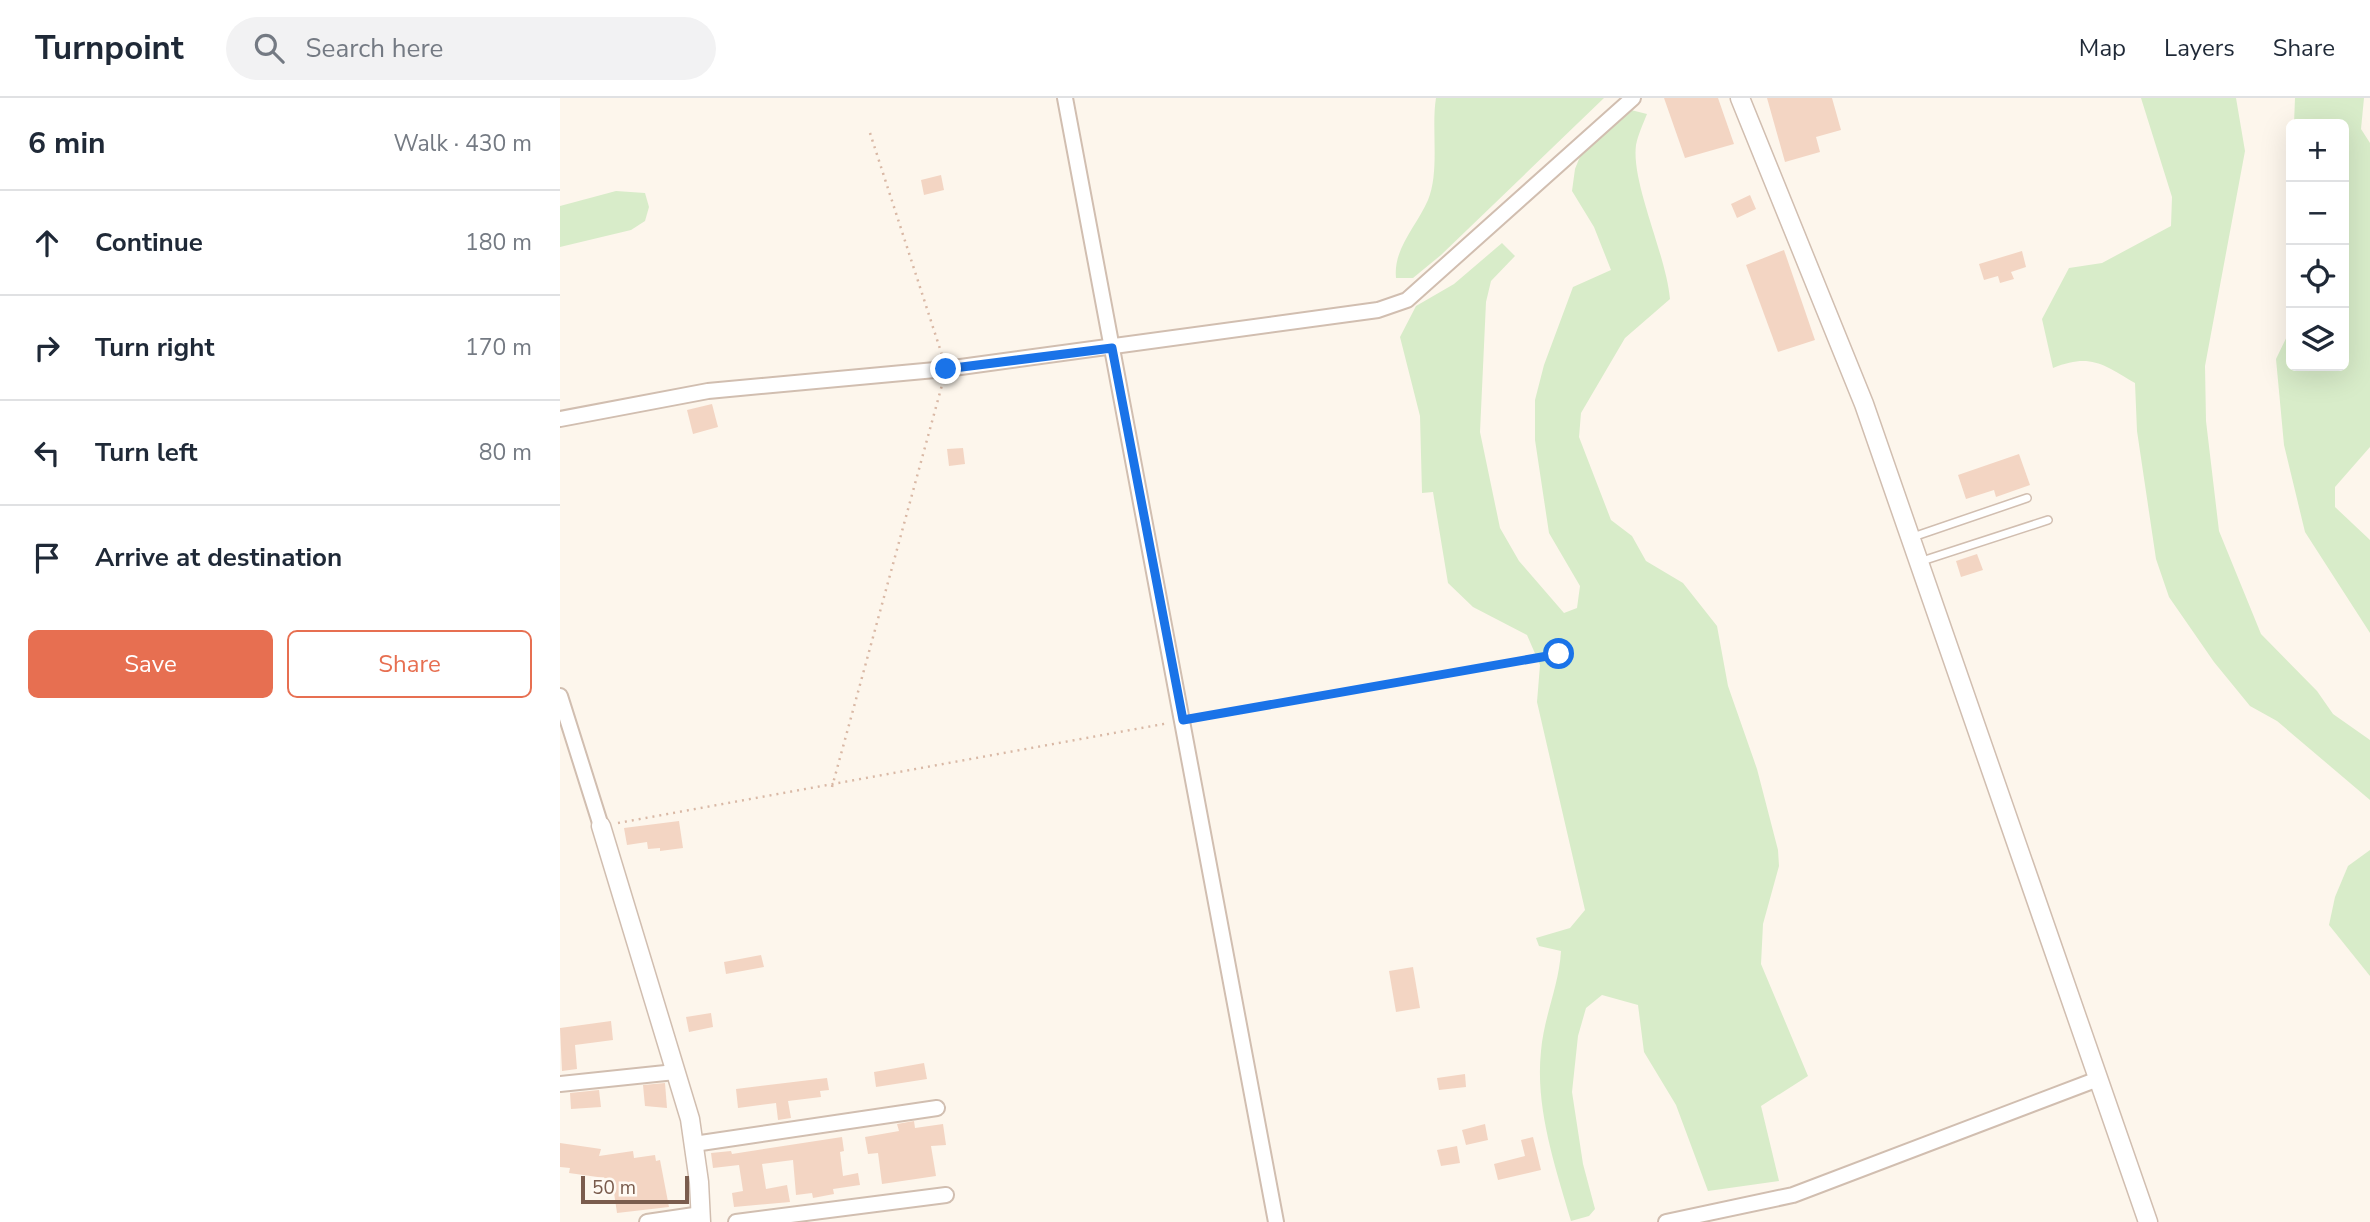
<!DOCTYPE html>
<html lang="en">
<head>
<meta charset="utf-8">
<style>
  :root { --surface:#fff; --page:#f2f2f3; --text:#1f2937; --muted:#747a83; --line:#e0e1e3; --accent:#e76f51 }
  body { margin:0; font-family:"Nunito Sans",sans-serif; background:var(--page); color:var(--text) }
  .controls { position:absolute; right:21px; top:21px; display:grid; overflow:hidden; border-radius:10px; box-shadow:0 7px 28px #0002 }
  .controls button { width:63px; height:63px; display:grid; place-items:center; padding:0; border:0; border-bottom:2px solid var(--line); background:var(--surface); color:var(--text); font:35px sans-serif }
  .scale { position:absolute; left:21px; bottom:18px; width:108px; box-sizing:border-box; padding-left:7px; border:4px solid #7a5c4d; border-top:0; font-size:19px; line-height:24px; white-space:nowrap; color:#7a5c4d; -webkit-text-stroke:5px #fffaf3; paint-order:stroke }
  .stop { position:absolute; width:21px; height:21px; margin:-16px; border:5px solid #1a73e8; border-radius:50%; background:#fff }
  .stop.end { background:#1a73e8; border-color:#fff; box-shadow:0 2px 7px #0008 }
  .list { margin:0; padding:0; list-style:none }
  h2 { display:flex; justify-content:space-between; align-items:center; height:91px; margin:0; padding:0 28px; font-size:30px }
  h2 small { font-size:23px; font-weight:400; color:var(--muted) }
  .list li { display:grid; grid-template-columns:46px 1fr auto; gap:21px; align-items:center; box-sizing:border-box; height:105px; padding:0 28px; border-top:2px solid var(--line) }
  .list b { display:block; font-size:26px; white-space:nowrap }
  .list em { font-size:23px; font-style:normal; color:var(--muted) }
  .actions { display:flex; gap:14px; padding:21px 28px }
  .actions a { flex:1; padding:16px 0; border:2px solid var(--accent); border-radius:10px; text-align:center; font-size:24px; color:var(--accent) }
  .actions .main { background:var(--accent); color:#fff }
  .icon { flex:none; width:38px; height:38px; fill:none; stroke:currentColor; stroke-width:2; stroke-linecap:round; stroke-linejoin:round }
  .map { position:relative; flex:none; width:1810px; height:1124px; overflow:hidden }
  header { display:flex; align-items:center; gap:42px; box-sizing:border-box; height:98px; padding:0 35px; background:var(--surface); border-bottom:2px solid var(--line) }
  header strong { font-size:33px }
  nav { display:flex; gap:38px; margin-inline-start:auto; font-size:24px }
  .search { width:490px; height:63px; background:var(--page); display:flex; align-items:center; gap:18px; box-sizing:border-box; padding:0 24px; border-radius:38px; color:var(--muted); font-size:26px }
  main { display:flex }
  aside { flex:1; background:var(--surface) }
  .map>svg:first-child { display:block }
  .green { fill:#d8ecc9 }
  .building { fill:#f3d5c3 }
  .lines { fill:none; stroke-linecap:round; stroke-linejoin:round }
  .service-casing { stroke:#d1beb0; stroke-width:10 }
  .minor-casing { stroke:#d1beb0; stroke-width:18 }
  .tertiary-casing { stroke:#d1beb0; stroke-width:21 }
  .path { stroke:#d9b8a5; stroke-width:2.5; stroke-dasharray:2 5; stroke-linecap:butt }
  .service { stroke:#fff; stroke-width:7 }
  .minor { stroke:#fff; stroke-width:14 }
  .tertiary { stroke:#fff; stroke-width:18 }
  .route { stroke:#1a73e8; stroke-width:9 }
</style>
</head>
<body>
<header>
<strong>Turnpoint</strong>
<div class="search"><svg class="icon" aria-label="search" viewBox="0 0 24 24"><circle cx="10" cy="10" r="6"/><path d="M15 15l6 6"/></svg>Search here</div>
<nav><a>Map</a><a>Layers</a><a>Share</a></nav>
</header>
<main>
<aside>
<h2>6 min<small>Walk · 430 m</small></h2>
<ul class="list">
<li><svg class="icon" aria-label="ahead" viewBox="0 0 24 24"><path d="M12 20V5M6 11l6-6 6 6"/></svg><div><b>Continue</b></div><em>180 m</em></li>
<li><svg class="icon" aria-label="right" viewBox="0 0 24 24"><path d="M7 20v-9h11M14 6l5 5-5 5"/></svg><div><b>Turn right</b></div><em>170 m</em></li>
<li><svg class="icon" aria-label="left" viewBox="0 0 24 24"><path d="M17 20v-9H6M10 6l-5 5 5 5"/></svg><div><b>Turn left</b></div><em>80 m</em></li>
<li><svg class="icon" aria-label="arrive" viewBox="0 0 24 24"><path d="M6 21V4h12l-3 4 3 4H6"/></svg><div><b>Arrive at destination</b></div></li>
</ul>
<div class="actions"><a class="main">Save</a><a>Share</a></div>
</aside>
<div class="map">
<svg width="1810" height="1124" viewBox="0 0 1810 1124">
  <rect width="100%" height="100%" fill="#fdf6ec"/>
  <g class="green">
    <path d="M876 0H1044L881 157 853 180H836C833 150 857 128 868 102 880 73 871 30 876 0Z"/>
    <path d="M1581 0H1676L1685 53 1645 268 1646 323 1659 433 1701 536 1757 593 1773 616 1810 642V702L1717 623 1690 608 1654 564 1609 499 1596 461 1577 333 1575 285C1543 266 1530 255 1493 270L1482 221 1509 170 1542 165 1611 128 1612 99Z"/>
    <polygon points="1735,0 1804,0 1801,31 1810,45 1810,349 1775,389 1775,409 1810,442 1810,535 1745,434 1724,347 1716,261 1731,230 1731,268 1784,268 1784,26 1734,26"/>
    <path d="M1071 12 1087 16C1083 26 1078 37 1076 47 1071 85 1106 156 1110 201L1065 240 1021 315 1019 339 1051 422 1072 438 1086 463 1123 485 1157 528 1168 588 1197 671 1218 752 1219 768 1203 826 1201 866 1248 978 1201 1008 1219 1083 1148 1093 1116 1007 1084 954 1078 907 1042 897 1026 910 1018 938 1012 994 1023 1066 1035 1111 1029 1118 1011 1123C995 1068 975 1010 981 953 984 918 999 888 1001 853L979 848 976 840 1010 830 1025 812 977 604 980 567 967 537 913 509 888 485 873 394 862 395 860 318 840 239 856 208 894 186 942 145 955 158 931 183 926 204 920 334 940 430 959 463 1004 515 1017 510 1020 488 989 435 975 342V302L984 267 1013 189 1051 172 1034 129 1012 93 1015 71 1021 56Z"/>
    <polygon points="56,93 85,95 89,109 85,123 71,132 0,149 0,108"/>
    <polygon points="1810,752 1810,878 1769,827 1775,799 1788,768"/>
  </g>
  <g class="building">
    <polygon points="1104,0 1158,0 1174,46 1125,60"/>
    <polygon points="1207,0 1272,0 1281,32 1256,39 1260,54 1225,64"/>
    <polygon points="381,77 384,92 364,97 361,82"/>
    <polygon points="1190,97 1196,111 1177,120 1171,106"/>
    <polygon points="1224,152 1255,242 1218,254 1186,167"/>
    <polygon points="1462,153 1466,169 1451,174 1454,181 1440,185 1438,178 1424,182 1419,166"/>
    <polygon points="152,306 158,329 133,336 127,312"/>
    <polygon points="403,350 405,366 389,368 387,351"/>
    <polygon points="1459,356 1470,387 1436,399 1434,392 1406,401 1398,377"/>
    <polygon points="1417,456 1423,472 1401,479 1396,463"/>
    <polygon points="119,723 123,750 100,753 100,750 88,751 87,744 67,747 64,730"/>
    <polygon points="201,857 204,869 166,876 164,864"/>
    <polygon points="853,869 860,910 836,914 829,873"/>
    <polygon points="151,915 153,929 129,934 126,919"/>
    <polygon points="51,923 53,942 15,947 17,971 2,973 0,930"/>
    <polygon points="364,965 367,981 316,989 314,974"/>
    <polygon points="905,976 906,989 879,992 877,980"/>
    <polygon points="267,980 269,992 260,993 261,999 228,1003 231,1020 218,1022 216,1005 178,1010 176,991"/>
    <polygon points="105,985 107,1010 85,1008 83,987"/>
    <polygon points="39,992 41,1009 11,1011 10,995"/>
    <polygon points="354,1023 355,1030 383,1026 386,1047 371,1048 376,1078 322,1086 318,1055 308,1056 305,1039 339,1033 337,1026"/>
    <polygon points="925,1026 928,1042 906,1047 902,1032"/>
    <polygon points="282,1039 284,1053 280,1054 283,1078 298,1075 300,1087 273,1091 274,1096 253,1100 252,1095 236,1097 233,1062 202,1066 206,1091 227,1087 230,1104 174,1109 172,1095 183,1093 179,1067 153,1070 151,1055 171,1053 172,1056"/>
    <polygon points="973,1039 981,1072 938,1082 934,1066 965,1058 961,1042"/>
    <polygon points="0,1045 41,1051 39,1058 73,1053 74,1060 95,1057 96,1063 100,1062 109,1109 57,1115 52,1081 9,1075 10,1070 0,1069"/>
    <polygon points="897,1048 900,1065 881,1068 877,1052"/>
  </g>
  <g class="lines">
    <defs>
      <g id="service">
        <polyline points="1350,440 1467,400"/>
        <polyline points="1359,464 1488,422"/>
      </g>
      <g id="minor">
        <polyline points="505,0 716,1124"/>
        <polyline points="0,321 148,293 386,271 818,212 847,202 1073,0"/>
        <polyline points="0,598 41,728"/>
        <polyline points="0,986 115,974"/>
        <polyline points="134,1046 377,1010"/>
        <polyline points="87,1124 141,1116"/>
        <polyline points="176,1124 386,1097"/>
        <polyline points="1106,1124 1233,1097 1538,981"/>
      </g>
      <g id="tertiary">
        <polyline points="1180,0 1304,306 1588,1124"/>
        <polyline points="41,728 130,1021 139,1084 141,1124"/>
      </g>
    </defs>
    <use href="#service" class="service-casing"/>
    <use href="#minor" class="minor-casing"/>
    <use href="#tertiary" class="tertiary-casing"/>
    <g class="path">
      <polyline points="310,35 382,257"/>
      <polyline points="636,620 999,556"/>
      <polyline points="272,689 382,287"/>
      <polyline points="58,725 609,625"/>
    </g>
    <use href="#service" class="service"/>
    <use href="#minor" class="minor"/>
    <use href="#tertiary" class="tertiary"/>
  </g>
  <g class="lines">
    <polyline class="route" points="386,271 552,250 623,622 999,556"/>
  </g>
</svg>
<div class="controls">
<button>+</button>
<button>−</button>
<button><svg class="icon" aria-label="locate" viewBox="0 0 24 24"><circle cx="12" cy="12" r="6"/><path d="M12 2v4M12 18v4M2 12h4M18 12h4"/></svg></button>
<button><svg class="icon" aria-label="layers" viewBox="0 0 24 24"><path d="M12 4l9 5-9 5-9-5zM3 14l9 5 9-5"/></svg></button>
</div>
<div class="scale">50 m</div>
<div class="stop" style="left:999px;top:556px"></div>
<div class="stop end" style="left:386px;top:271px"></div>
</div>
</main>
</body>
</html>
